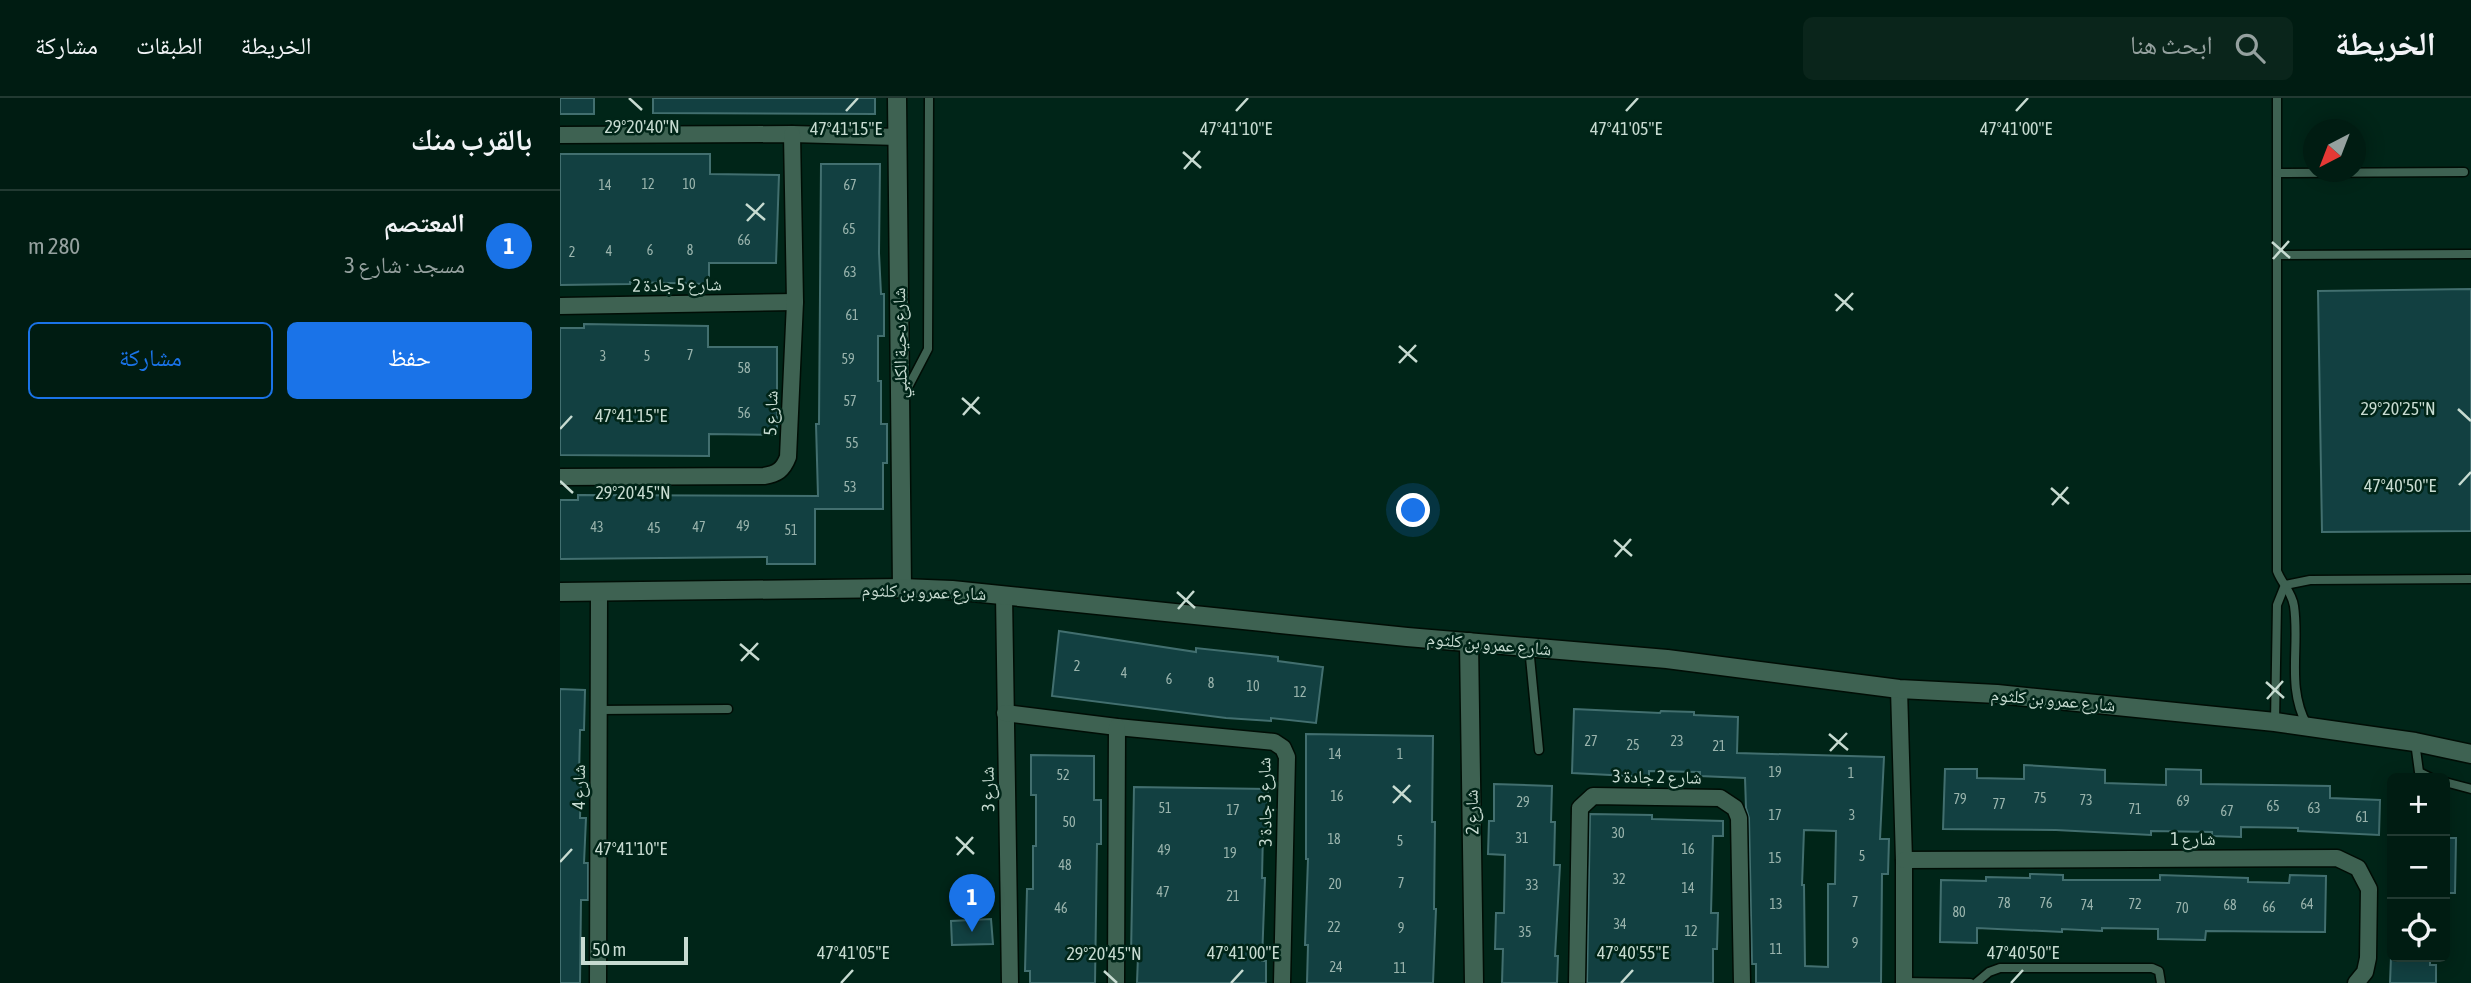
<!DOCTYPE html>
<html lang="ar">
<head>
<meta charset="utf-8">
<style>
  :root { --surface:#001c12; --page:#0a251b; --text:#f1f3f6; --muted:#95a19f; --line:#223a32; --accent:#1a73e8 }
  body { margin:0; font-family:"Asap Condensed","Noto Naskh Arabic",sans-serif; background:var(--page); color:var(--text); direction:rtl }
  .controls { position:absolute; right:21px; bottom:21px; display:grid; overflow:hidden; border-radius:10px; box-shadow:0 4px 18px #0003 }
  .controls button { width:63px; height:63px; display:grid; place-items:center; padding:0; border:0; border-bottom:2px solid var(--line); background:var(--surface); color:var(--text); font:35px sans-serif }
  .compass { position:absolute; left:1743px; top:21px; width:63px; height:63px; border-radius:50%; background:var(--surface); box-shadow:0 4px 18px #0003; rotate:222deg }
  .scale { position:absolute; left:21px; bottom:18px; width:107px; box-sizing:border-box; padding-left:7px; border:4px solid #c7dbd1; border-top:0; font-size:19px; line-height:24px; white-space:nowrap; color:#c7dbd1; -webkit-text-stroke:5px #002518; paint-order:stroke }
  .you { position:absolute; left:854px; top:413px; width:24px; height:24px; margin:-18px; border:5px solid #fff; border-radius:50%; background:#1a73e8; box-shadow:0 0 0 10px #1a73e833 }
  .badge { display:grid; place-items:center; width:46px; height:46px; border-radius:50%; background:var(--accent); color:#fff; font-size:23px; font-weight:700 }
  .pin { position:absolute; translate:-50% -58px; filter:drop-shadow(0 2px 4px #0008) }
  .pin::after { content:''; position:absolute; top:37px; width:24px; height:21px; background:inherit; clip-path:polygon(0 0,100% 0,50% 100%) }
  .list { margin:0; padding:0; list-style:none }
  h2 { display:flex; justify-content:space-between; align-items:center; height:91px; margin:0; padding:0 28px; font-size:30px }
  h2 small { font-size:23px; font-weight:400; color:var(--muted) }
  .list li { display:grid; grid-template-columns:46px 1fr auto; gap:21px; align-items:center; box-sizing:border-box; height:112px; padding:0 28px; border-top:2px solid var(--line) }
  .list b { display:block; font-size:26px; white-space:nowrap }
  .list p { margin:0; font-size:23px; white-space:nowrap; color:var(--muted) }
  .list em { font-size:23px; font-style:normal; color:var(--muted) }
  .actions { display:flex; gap:14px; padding:21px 28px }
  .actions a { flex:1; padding:16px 0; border:2px solid var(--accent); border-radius:10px; text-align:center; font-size:24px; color:var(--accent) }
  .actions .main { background:var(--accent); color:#fff }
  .icon { flex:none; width:38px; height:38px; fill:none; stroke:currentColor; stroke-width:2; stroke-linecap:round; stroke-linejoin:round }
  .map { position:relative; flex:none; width:1911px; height:885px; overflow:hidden; direction:ltr }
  header { display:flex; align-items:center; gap:42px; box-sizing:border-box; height:98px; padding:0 35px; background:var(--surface); border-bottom:2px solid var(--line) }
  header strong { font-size:33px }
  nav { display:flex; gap:38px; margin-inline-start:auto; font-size:24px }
  .search { width:490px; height:63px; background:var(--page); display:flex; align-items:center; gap:18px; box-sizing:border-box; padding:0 24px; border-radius:10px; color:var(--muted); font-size:26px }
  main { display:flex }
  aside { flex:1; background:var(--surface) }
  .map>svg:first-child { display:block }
  .building { fill:#124041; stroke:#426f6f; stroke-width:2; fill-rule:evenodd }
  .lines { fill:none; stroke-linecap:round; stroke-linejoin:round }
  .service-casing { stroke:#000d05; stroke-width:11 }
  .minor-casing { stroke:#000d05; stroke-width:19 }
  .tertiary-casing { stroke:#000d05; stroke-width:21 }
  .service { stroke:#3e6252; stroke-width:8 }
  .minor { stroke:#3e6252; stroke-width:16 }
  .tertiary { stroke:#3e6252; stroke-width:18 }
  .ticks { fill:none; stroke:#c7dbd1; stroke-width:2.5 }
  .labels { text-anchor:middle; stroke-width:5; stroke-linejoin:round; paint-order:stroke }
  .number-label { font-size:14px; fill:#9ab4ad }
  .street-label { font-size:18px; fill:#c7dbd1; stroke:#002518 }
  .ticks-label { font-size:18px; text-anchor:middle; fill:#c7dbd1; stroke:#002518; stroke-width:5; stroke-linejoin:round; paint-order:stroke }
</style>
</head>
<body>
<header>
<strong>الخريطة</strong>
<div class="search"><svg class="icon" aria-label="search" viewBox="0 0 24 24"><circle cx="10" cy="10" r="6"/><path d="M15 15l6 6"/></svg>ابحث هنا</div>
<nav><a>الخريطة</a><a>الطبقات</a><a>مشاركة</a></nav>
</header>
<main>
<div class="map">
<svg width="1911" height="885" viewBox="0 0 1911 885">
  <rect width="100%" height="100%" fill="#002518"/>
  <g class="building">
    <rect x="0" y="0" width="34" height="16"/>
    <polygon points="93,0 315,0 315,16 93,15"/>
    <polygon points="0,56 150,56 150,76 219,77 216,165 149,165 149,186 70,184 70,186 0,187"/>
    <polygon points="261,66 320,66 319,155 321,196 324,196 324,238 318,238 318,283 321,283 321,326 327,326 327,365 323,365 323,411 255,411 255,466 207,466 207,459 0,461 0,402 18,402 18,397 258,398 256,326 259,326"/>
    <polygon points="1911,191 1911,433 1762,434 1758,193"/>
    <polygon points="24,226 148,228 148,249 217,249 217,337 149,336 149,358 0,357 0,230 24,230"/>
    <polygon points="499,533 636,554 636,550 718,559 718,563 763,569 756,625 711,620 711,623 666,620 492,598"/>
    <polygon points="0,591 25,592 24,632 20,632 19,679 21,679 20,720 26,720 24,765 28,765 28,802 21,802 20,885 0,885"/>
    <path d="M1014 611 1100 615 1101 613 1134 614V617L1178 619 1177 655 1324 659 1320 741H1329L1328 776H1322L1321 885H1196V866H1192L1189 720 1186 710 1185 680 1140 678V674L1089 673V679L1012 675ZM1244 732 1276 733 1275 786H1268V869L1245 868 1244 787H1242Z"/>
    <polygon points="746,636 873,638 872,724 875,724 874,811 876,811 873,885 747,885 748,847 745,847 748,761 746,761"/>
    <polygon points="471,657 534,658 534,702 541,702 541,746 537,746 535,885 470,885 470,873 465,873 467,791 473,791 473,748 476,748 476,697 471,697"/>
    <polygon points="1464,667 1545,672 1545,685 1606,687 1606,671 1641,672 1641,686 1770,688 1770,700 1820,702 1819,737 1738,733 1738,730 1681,729 1681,739 1652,738 1652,734 1591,733 1591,737 1496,732 1383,731 1385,671 1417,671 1417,680 1464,681"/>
    <polygon points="934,686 992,688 991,724 995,724 994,767 1000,767 995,858 998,858 997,885 942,885 943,851 935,851 936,815 944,815 945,757 928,756 929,723 934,723"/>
    <polygon points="574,689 708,691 707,734 703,734 702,780 705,780 702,863 706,863 706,885 577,885 578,858 571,858"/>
    <polygon points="1030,716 1092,717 1092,721 1163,723 1163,738 1153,738 1151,815 1158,815 1157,851 1153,851 1153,885 1027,885"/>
    <polygon points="1885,740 1896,740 1895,795 1885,795"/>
    <polygon points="1470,776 1503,777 1503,782 1600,782 1600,777 1688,780 1688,784 1729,785 1730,777 1766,778 1765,834 1646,833 1645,842 1598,841 1598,831 1542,830 1542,833 1502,831 1502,834 1417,830 1417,845 1380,844 1381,782 1426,783 1426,779 1470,780"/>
    <polygon points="431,821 433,846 392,847 391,823"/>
    <polygon points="1831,859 1870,859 1870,867 1876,867 1876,885 1830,885"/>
  </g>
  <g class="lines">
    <defs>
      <g id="service">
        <path d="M1717 0V473C1722 486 1732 494 1734 508 1740 549 1726 589 1747 627"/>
        <polyline points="1718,75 1904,74"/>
        <polyline points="1718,157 1911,156"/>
        <polyline points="344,297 368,251 369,0"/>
        <polyline points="969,549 979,652"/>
        <polyline points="39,612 168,611"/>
        <polyline points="1715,624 1717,507 1725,487 1750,482 1911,481"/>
        <polyline points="1855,644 1859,674 1871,680"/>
        <polyline points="1885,684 1911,691"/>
        <polyline points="1344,884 1410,885"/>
        <polyline points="1416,885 1429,874 1440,870 1592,870 1599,873 1601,885"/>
      </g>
      <g id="minor">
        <polyline points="0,37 232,36 338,39"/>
        <polyline points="0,208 235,204"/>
        <path d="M0 379 204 378C217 376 223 372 228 359L235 204 232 36"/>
        <polyline points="444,497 450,885"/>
        <polyline points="1339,591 1344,762 1344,885"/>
        <polyline points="445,615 557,629 714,644 723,650 727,659 722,885"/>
        <polyline points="1344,762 1777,760 1798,770 1809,791 1808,860 1805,874 1796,885"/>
        <polyline points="38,885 39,494"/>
        <polyline points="556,885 557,629"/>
        <polyline points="1017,885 1020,710 1033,698 1160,700 1175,710 1179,720 1182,885"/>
      </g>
      <g id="tertiary">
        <polyline points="337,0 342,490"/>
        <polyline points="0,494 342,490 392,492 847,539 1107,561 1339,591 1437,596 1715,624 1855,644 1911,656"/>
        <polyline points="909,544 914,885"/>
      </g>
    </defs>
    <use href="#service" class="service-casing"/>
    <use href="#minor" class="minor-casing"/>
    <use href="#tertiary" class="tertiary-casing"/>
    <use href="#service" class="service"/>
    <use href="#minor" class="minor"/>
    <use href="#tertiary" class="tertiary"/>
  </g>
  <path class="ticks" d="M69 0 82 12M286 13 298 0M676 13 688 0M1066 13 1078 0M1456 13 1468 0M623 54 641 70M624 71 640 53M186 106 205 122M187 123 204 105M1712 144 1730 160M1713 161 1729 143M1275 196 1293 212M1276 213 1293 195M839 248 857 264M839 265 856 247M402 300 420 316M1898 311 1911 323M403 317 419 299M0 331 12 318M0 383 13 395M1899 387 1911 374M1491 390 1509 406M1492 407 1508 389M1054 442 1072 458M1055 459 1071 441M617 494 635 510M618 511 634 493M180 546 199 562M181 563 198 545M1706 584 1724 600M1707 601 1723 583M1269 636 1288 652M1270 653 1287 635M833 688 851 704M833 705 850 687M396 739 414 756M397 757 413 739M0 764 12 751M544 873 557 885M281 885 293 872M671 885 683 872M1061 885 1073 872M1451 885 1463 872"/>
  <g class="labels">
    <g class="number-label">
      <text x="88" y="91">12</text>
      <text x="129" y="91">10</text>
      <text x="45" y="92">14</text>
      <text x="290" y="92">67</text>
      <text x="289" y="136">65</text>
      <text x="184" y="147">66</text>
      <text x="90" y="157">6</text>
      <text x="130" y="157">8</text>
      <text x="49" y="158">4</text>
      <text x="12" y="159">2</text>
      <text x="290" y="179">63</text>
      <text x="292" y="222">61</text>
      <text x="130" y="262">7</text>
      <text x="43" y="263">3</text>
      <text x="87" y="263">5</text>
      <text x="288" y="266">59</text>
      <text x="184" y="275">58</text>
      <text x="290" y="308">57</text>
      <text x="184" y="320">56</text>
      <text x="292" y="350">55</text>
      <text x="290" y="394">53</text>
      <text x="183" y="433">49</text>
      <text x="37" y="434">43</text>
      <text x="139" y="434">47</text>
      <text x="94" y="435">45</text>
      <text x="231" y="437">51</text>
      <text x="517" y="573">2</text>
      <text x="564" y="580">4</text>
      <text x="609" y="586">6</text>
      <text x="651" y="590">8</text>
      <text x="693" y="593">10</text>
      <text x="740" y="599">12</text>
      <text x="1031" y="648">27</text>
      <text x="1117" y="648">23</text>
      <text x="1073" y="652">25</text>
      <text x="1159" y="653">21</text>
      <text x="775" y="661">14</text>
      <text x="840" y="661">1</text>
      <text x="1215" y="679">19</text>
      <text x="1291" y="680">1</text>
      <text x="503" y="682">52</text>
      <text x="777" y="703">16</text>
      <text x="1480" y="705">75</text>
      <text x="1400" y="706">79</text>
      <text x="1526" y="707">73</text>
      <text x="1623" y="708">69</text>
      <text x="963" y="709">29</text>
      <text x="1439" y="711">77</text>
      <text x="1713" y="713">65</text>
      <text x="605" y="715">51</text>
      <text x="1754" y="715">63</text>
      <text x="1575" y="716">71</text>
      <text x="673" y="717">17</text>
      <text x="1667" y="718">67</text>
      <text x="1215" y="722">17</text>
      <text x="1292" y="722">3</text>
      <text x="1802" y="724">61</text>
      <text x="509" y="729">50</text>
      <text x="1058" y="740">30</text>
      <text x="962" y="745">31</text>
      <text x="774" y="746">18</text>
      <text x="840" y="748">5</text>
      <text x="1128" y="756">16</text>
      <text x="604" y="757">49</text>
      <text x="670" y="760">19</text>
      <text x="1302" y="763">5</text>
      <text x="1215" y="765">15</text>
      <text x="505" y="772">48</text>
      <text x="1059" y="786">32</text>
      <text x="841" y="790">7</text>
      <text x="775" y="791">20</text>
      <text x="972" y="792">33</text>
      <text x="1128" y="795">14</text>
      <text x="603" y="799">47</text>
      <text x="673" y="803">21</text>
      <text x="1295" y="809">7</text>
      <text x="1444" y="810">78</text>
      <text x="1486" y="810">76</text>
      <text x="1216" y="811">13</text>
      <text x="1575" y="811">72</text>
      <text x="1747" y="811">64</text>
      <text x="1527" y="812">74</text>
      <text x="1670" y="812">68</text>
      <text x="1709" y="814">66</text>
      <text x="501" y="815">46</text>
      <text x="1622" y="815">70</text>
      <text x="1399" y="819">80</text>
      <text x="1060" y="831">34</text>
      <text x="774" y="834">22</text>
      <text x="841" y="835">9</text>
      <text x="1131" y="838">12</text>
      <text x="965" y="839">35</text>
      <text x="1295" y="850">9</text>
      <text x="1216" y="856">11</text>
      <text x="776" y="874">24</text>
      <text x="840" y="875">11</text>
    </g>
    <g class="street-label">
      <text transform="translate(117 187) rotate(-1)" y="6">شارع 5 جادة 2</text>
      <text transform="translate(340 245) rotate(-91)" y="6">شارع دحية الكلبي</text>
      <text transform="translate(211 315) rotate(-88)" y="6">شارع 5</text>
      <text transform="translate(364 494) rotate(2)" y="6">شارع عمرو بن كلثوم</text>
      <text transform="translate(929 546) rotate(5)" y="6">شارع عمرو بن كلثوم</text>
      <text transform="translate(1493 602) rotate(5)" y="6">شارع عمرو بن كلثوم</text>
      <text transform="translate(1097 679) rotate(1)" y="6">شارع 2 جادة 3</text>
      <text transform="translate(19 689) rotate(-90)" y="6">شارع 4</text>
      <text transform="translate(428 691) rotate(-91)" y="6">شارع 3</text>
      <text transform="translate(705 704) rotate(-91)" y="6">شارع 3 جادة 3</text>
      <text transform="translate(912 714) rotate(-91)" y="6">شارع 2</text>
      <text x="1633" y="747">شارع 1</text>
    </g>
  </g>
  <g class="ticks-label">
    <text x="82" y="35">29°20'40"N</text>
    <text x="286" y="37">47°41'15"E</text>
    <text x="676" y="37">47°41'10"E</text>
    <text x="1066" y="37">47°41'05"E</text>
    <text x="1456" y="37">47°41'00"E</text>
    <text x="1838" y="317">29°20'25"N</text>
    <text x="71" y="324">47°41'15"E</text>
    <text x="1840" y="394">47°40'50"E</text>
    <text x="73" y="401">29°20'45"N</text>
    <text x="71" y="757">47°41'10"E</text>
    <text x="293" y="861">47°41'05"E</text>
    <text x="683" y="861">47°41'00"E</text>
    <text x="1073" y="861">47°40'55"E</text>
    <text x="1463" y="861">47°40'50"E</text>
    <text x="544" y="862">29°20'45"N</text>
  </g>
</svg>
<div class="controls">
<button>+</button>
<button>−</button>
<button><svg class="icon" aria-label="locate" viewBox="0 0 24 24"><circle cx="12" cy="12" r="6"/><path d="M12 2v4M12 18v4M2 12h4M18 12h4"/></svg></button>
</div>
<svg class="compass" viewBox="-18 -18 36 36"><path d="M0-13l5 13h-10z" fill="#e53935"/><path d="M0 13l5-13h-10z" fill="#95a19f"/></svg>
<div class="scale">50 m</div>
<div class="you"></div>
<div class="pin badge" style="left:412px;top:834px">1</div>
</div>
<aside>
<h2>بالقرب منك<small></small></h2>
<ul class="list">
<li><span class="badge">1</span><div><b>المعتصم</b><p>مسجد · شارع 3</p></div><em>280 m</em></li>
</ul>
<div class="actions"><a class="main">حفظ</a><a>مشاركة</a></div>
</aside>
</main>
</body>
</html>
